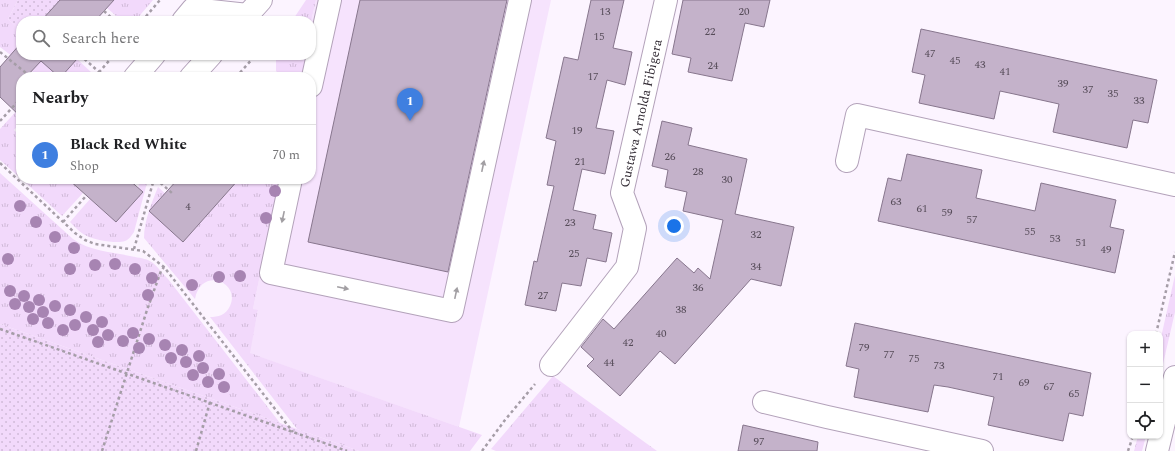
<!DOCTYPE html>
<html lang="en">
<head>
<meta charset="utf-8">
<style>
  :root { --surface:#fff; --page:#f2f2f2; --text:#202124; --muted:#757577; --line:#e0e0e0; --accent:#ea580c }
  body { margin:0; font-family:Spectral,serif; background:var(--page); color:var(--text) }
  .controls { position:absolute; right:12px; bottom:12px; display:grid; overflow:hidden; border-radius:8px; box-shadow:0 1px 3px #0004 }
  .controls button { width:36px; height:36px; display:grid; place-items:center; padding:0; border:0; border-bottom:1px solid var(--line); background:var(--surface); color:var(--text); font:20px sans-serif }
  .you { position:absolute; left:674px; top:226px; width:14px; height:14px; margin:-10px; border:3px solid #fff; border-radius:50%; background:#1a73e8; box-shadow:0 0 0 6px #1a73e833 }
  .badge { display:grid; place-items:center; width:26px; height:26px; border-radius:50%; background:var(--accent); color:#fff; font-size:13px; font-weight:700 }
  .pin { position:absolute; translate:-50% -33px; filter:drop-shadow(0 1px 2px #0008) }
  .pin::after { content:''; position:absolute; top:21px; width:14px; height:12px; background:inherit; clip-path:polygon(0 0,100% 0,50% 100%) }
  .list { margin:0; padding:0; list-style:none }
  h2 { display:flex; justify-content:space-between; align-items:center; height:52px; margin:0; padding:0 16px; font-size:17px }
  h2 small { font-size:13px; font-weight:400; color:var(--muted) }
  .list li { display:grid; grid-template-columns:26px 1fr auto; gap:12px; align-items:center; box-sizing:border-box; height:60px; padding:0 16px; border-top:1px solid var(--line) }
  .list b { display:block; font-size:15px; white-space:nowrap }
  .list p { margin:0; font-size:13px; white-space:nowrap; color:var(--muted) }
  .list em { font-size:13px; font-style:normal; color:var(--muted) }
  .icon { flex:none; width:22px; height:22px; fill:none; stroke:currentColor; stroke-width:2; stroke-linecap:round; stroke-linejoin:round }
  .map { position:relative; flex:none; width:1175px; height:451px; overflow:hidden }
  .search { position:absolute; background:var(--surface); box-shadow:0 1px 3px #0004; left:16px; top:16px; width:300px; height:44px; display:flex; align-items:center; gap:10px; box-sizing:border-box; padding:0 14px; border-radius:16px; color:var(--muted); font-size:15px }
  .panel { position:absolute; background:var(--surface); box-shadow:0 1px 3px #0004; left:16px; top:72px; width:300px; height:112px; border-radius:16px }
  .map>svg:first-child { display:block }
  .built { fill:#f6e3fd }
  .grass { fill:url(#grass-tufts) }
  .park { fill:url(#park-dots) }
  .building { fill:#c4b2ca; stroke:#87768d }
  .lines { fill:none; stroke-linecap:round; stroke-linejoin:round }
  .minor-casing { stroke:#b3a2ba; stroke-width:24 }
  .path { stroke:#a59da7; stroke-width:2.5; stroke-dasharray:3 3; stroke-linecap:butt }
  .minor { stroke:#fff; stroke-width:22 }
  .tree { fill:#a784b2 }
  .oneway { fill:#a29fa3 }
  .labels { text-anchor:middle; stroke-width:4; stroke-linejoin:round; paint-order:stroke }
  .number-label { font-size:11px; fill:#564c59 }
  .street-label { font-size:13px; fill:#312a33; stroke:#fff }
</style>
</head>
<body>
<div class="map">
<svg width="1175" height="451" viewBox="0 0 1175 451">
  <defs>
    <pattern id="grass-tufts" width="24" height="20" patternUnits="userSpaceOnUse"><rect width="24" height="20" fill="#f2d9fb"/><path d="M3 7l-1-3M5 7V3M7 7l1-3M15 17l-1-3M17 17v-4M19 17l1-3" fill="none" stroke="#d0bad8"/></pattern>
    <pattern id="park-dots" width="8" height="8" patternUnits="userSpaceOnUse"><rect width="8" height="8" fill="#f2d9fb"/><path d="M2 2h.1M6 6h.1" fill="none" stroke="#d0bad8" stroke-width="1.8" stroke-linecap="round"/></pattern>
  </defs>
  <rect width="100%" height="100%" fill="#fcf4ff"/>
  <polygon class="built" points="316,0 551,0 459,427 249,353 258,311 253,309 280,179 311,179 311,77 305,60 302,60 303,55 311,55 311,22"/>
  <g class="grass">
    <polygon points="0,0 18,0 8,19 21,31 21,43 18,47 21,50 21,55 38,58 59,77 43,77 37,75 0,47"/>
    <polygon points="114,0 153,0 135,21 122,21 107,8"/>
    <polygon points="306,0 316,0 311,22 292,21"/>
    <polygon points="276,55 303,55 302,60 306,60 302,77 282,77 276,71"/>
    <polygon points="77,59 92,73 89,77 61,77"/>
    <polygon points="21,106 21,122 14,130 21,137 21,173 18,176 0,160 0,129"/>
    <path d="M0 173 73 239C91 252 114 252 135 257 141 258 148 259 153 263 158 267 163 274 168 279L280 423 0 324Z"/>
    <polygon points="29,179 68,179 83,193 62,216 26,183"/>
    <path d="M140 179H148L134 232C131 236 130 239 125 241 117 244 95 240 87 236 80 233 75 227 70 222L90 199 116 222 142 193 138 188Z"/>
    <path d="M233 179H280L253 309 258 310 250 353 482 435 470 451H359L297 429 210 317C218 317 226 315 230 306 241 282 201 266 195 299L144 238C144 221 152 202 158 187L169 197 183 242 232 187Z"/>
    <polygon points="1175,275 1175,312 1160,377 1160,342"/>
    <polygon points="553,376 657,451 496,451 491,449"/>
    <polygon points="1138,436 1146,436 1142,451 1134,451"/>
  </g>
  <g class="park">
    <polygon points="18,0 60,0 41,21 21,21 21,31 8,19"/>
    <polygon points="0,324 359,451 0,451"/>
  </g>
  <g class="building">
    <polygon points="60,0 114,0 95,21 41,21"/>
    <polygon points="360,0 507,0 448,272 308,242"/>
    <polygon points="591,0 624,0 613,48 632,52 625,85 607,80 596,128 614,131 605,174 582,169 573,210 596,215 593,229 612,233 606,262 587,258 581,286 562,283 556,311 525,305 534,261 537,262 554,186 547,185 556,141 546,138 564,57 578,60"/>
    <polygon points="683,0 770,0 764,27 745,23 732,81 688,72 691,58 672,54"/>
    <polygon points="921,29 1157,80 1148,123 1133,120 1127,148 1053,132 1059,104 1014,94 1000,91 994,119 919,103 925,75 912,72"/>
    <polygon points="21,43 21,55 73,55 77,59 61,77 59,77 41,61 26,77 21,77 21,117 0,97 0,67"/>
    <polygon points="662,121 692,128 688,145 747,159 735,214 794,227 781,286 751,279 675,364 660,351 620,396 587,366 594,359 581,347 603,319 614,329 677,258 694,273 698,268 710,279 723,220 683,211 687,192 665,187 668,170 652,166"/>
    <polygon points="907,154 982,170 976,198 990,201 1035,211 1041,183 1116,200 1110,227 1124,230 1115,273 878,221 888,178 901,181"/>
    <polygon points="68,179 128,179 143,192 116,222"/>
    <polygon points="178,179 239,179 183,242 149,211"/>
    <polygon points="855,323 1091,373 1083,416 1069,413 1063,441 988,425 994,397 948,387 934,385 928,412 854,397 859,369 846,366"/>
    <polygon points="743,425 818,442 817,451 738,451"/>
  </g>
  <g class="lines">
    <defs>
      <g id="minor">
        <polyline points="183,21 193,9 248,15"/>
        <polyline points="242,21 261,0"/>
        <polyline points="135,77 154,55"/>
        <polyline points="191,77 211,55"/>
        <polyline points="311,86 330,0"/>
        <polyline points="847,161 857,115 1175,185"/>
        <polyline points="291,179 271,273 452,311 520,0"/>
        <path id="s1" d="M551 365 627 267 635 228 622 193 666 0"/>
        <polyline points="764,402 827,417 982,451"/>
        <polyline points="1157,451 1175,377"/>
      </g>
    </defs>
    <use href="#minor" class="minor-casing"/>
    <g class="path">
      <polyline points="104,11 115,21"/>
      <polyline points="142,21 160,0"/>
      <polyline points="0,52 31,77"/>
      <polyline points="80,55 99,72"/>
      <polyline points="95,77 114,55"/>
      <polyline points="236,77 256,55"/>
      <polyline points="0,121 21,98"/>
      <polyline points="0,163 75,233 85,240 95,244 143,251 164,267 293,432"/>
      <polyline points="156,179 172,193"/>
      <polyline points="63,222 86,196"/>
      <polyline points="134,249 154,179"/>
      <polyline points="0,329 347,451"/>
      <polyline points="1156,334 1175,252"/>
      <polyline points="102,451 147,310 161,271 164,267"/>
      <polyline points="196,451 210,402"/>
      <polyline points="482,451 505,420 535,384"/>
      <polyline points="1128,451 1133,436"/>
    </g>
    <use href="#minor" class="minor"/>
  </g>
  <g class="tree">
    <circle cx="275" cy="191" r="6"/>
    <circle cx="20" cy="206" r="6"/>
    <circle cx="266" cy="218" r="6"/>
    <circle cx="36" cy="222" r="6"/>
    <circle cx="55" cy="237" r="6"/>
    <circle cx="74" cy="248" r="6"/>
    <circle cx="8" cy="259" r="6"/>
    <circle cx="115" cy="264" r="6"/>
    <circle cx="95" cy="265" r="6"/>
    <circle cx="70" cy="269" r="6"/>
    <circle cx="135" cy="269" r="6"/>
    <circle cx="240" cy="276" r="6"/>
    <circle cx="219" cy="277" r="6"/>
    <circle cx="152" cy="278" r="6"/>
    <circle cx="192" cy="285" r="6"/>
    <circle cx="10" cy="291" r="6"/>
    <circle cx="148" cy="295" r="6"/>
    <circle cx="24" cy="296" r="6"/>
    <circle cx="39" cy="300" r="6"/>
    <circle cx="15" cy="304" r="6"/>
    <circle cx="55" cy="306" r="6"/>
    <circle cx="29" cy="307" r="6"/>
    <circle cx="70" cy="310" r="6"/>
    <circle cx="43" cy="312" r="6"/>
    <circle cx="86" cy="317" r="6"/>
    <circle cx="33" cy="319" r="6"/>
    <circle cx="102" cy="322" r="6"/>
    <circle cx="48" cy="323" r="6"/>
    <circle cx="75" cy="325" r="6"/>
    <circle cx="63" cy="330" r="6"/>
    <circle cx="93" cy="330" r="6"/>
    <circle cx="133" cy="333" r="6"/>
    <circle cx="108" cy="335" r="6"/>
    <circle cx="149" cy="339" r="6"/>
    <circle cx="123" cy="341" r="6"/>
    <circle cx="98" cy="342" r="6"/>
    <circle cx="165" cy="345" r="6"/>
    <circle cx="139" cy="348" r="6"/>
    <circle cx="182" cy="350" r="6"/>
    <circle cx="199" cy="356" r="6"/>
    <circle cx="171" cy="358" r="6"/>
    <circle cx="186" cy="362" r="6"/>
    <circle cx="203" cy="368" r="6"/>
    <circle cx="219" cy="374" r="6"/>
    <circle cx="193" cy="375" r="6"/>
    <circle cx="208" cy="382" r="6"/>
    <circle cx="224" cy="387" r="6"/>
  </g>
  <defs><path id="oneway-solid" d="M-6-.8H1V-3.2L6.5 0L1 3.2V.8H-6Z"/></defs>
  <g class="oneway">
    <use href="#oneway-solid" transform="translate(483 166) rotate(-78)"/>
    <use href="#oneway-solid" transform="translate(283 217) rotate(102)"/>
    <use href="#oneway-solid" transform="translate(343 288) rotate(12)"/>
    <use href="#oneway-solid" transform="translate(456 293) rotate(-78)"/>
  </g>
  <g class="labels">
    <g class="number-label">
      <text x="605" y="15">13</text>
      <text x="744" y="15">20</text>
      <text x="710" y="35">22</text>
      <text x="599" y="40">15</text>
      <text x="930" y="57">47</text>
      <text x="955" y="64">45</text>
      <text x="980" y="68">43</text>
      <text x="713" y="69">24</text>
      <text x="1005" y="75">41</text>
      <text x="593" y="80">17</text>
      <text x="1063" y="87">39</text>
      <text x="1088" y="93">37</text>
      <text x="1113" y="97">35</text>
      <text x="1139" y="104">33</text>
      <text x="577" y="134">19</text>
      <text x="670" y="160">26</text>
      <text x="580" y="165">21</text>
      <text x="698" y="175">28</text>
      <text x="727" y="183">30</text>
      <text x="896" y="205">63</text>
      <text x="188" y="210">4</text>
      <text x="922" y="212">61</text>
      <text x="947" y="216">59</text>
      <text x="972" y="223">57</text>
      <text x="570" y="226">23</text>
      <text x="1030" y="235">55</text>
      <text x="756" y="238">32</text>
      <text x="1055" y="242">53</text>
      <text x="1081" y="246">51</text>
      <text x="1106" y="253">49</text>
      <text x="574" y="257">25</text>
      <text x="756" y="270">34</text>
      <text x="698" y="291">36</text>
      <text x="543" y="299">27</text>
      <text x="681" y="313">38</text>
      <text x="661" y="337">40</text>
      <text x="628" y="346">42</text>
      <text x="864" y="351">79</text>
      <text x="889" y="358">77</text>
      <text x="914" y="362">75</text>
      <text x="609" y="366">44</text>
      <text x="939" y="369">73</text>
      <text x="998" y="380">71</text>
      <text x="1024" y="386">69</text>
      <text x="1049" y="390">67</text>
      <text x="1074" y="397">65</text>
      <text x="759" y="445">97</text>
    </g>
    <g class="street-label">
      <text dy="5" stroke="none"><textPath href="#s1" startOffset="283">Gustawa Arnolda Fibigera</textPath></text>
    </g>
  </g>
</svg>
<div class="controls">
<button>+</button>
<button>−</button>
<button><svg class="icon" aria-label="locate" viewBox="0 0 24 24"><circle cx="12" cy="12" r="6"/><path d="M12 2v4M12 18v4M2 12h4M18 12h4"/></svg></button>
</div>
<div class="you"></div>
<div class="pin badge" style="left:410px;top:121px;background:#3f7fe0">1</div>
<div class="search"><svg class="icon" aria-label="search" viewBox="0 0 24 24"><circle cx="10" cy="10" r="6"/><path d="M15 15l6 6"/></svg>Search here</div>
<section class="panel">
<h2>Nearby<small></small></h2>
<ul class="list">
<li><span class="badge" style="background:#3f7fe0">1</span><div><b>Black Red White</b><p>Shop</p></div><em>70 m</em></li>
</ul>
</section>
</div>
</body>
</html>
